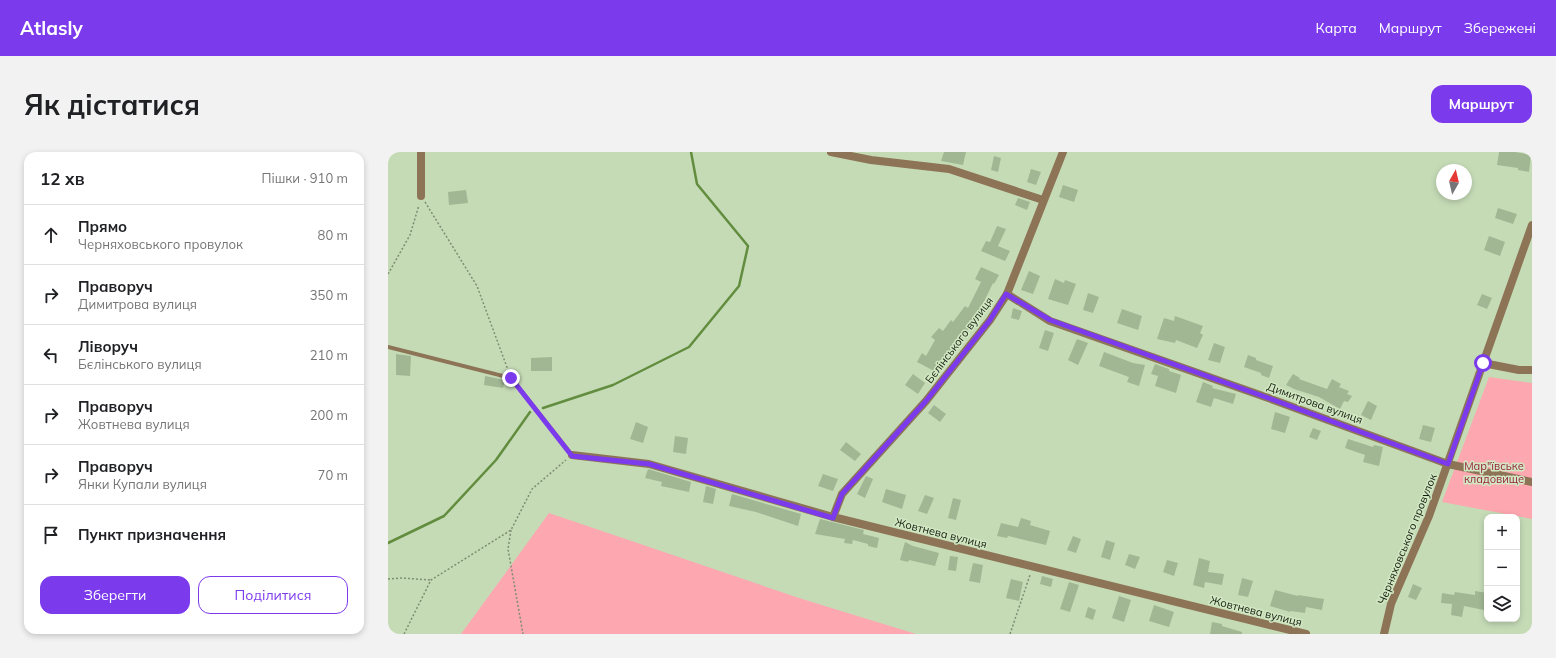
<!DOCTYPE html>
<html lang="uk">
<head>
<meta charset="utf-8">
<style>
  :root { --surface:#fff; --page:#f2f2f2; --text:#202124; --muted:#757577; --line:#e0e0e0; --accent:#7c3aed }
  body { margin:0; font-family:Mulish,sans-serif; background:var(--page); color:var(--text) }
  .controls { position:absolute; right:12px; bottom:12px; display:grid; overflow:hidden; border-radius:8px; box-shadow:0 2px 6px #0003 }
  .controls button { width:36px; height:36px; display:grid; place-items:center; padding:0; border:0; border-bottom:1px solid var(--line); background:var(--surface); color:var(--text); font:20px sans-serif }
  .compass { position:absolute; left:1048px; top:12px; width:36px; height:36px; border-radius:50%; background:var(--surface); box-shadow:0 2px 6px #0003; rotate:8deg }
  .stop { position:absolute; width:12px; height:12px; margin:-9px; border:3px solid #7c3aed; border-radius:50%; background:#fff }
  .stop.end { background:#7c3aed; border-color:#fff; box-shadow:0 1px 4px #0008 }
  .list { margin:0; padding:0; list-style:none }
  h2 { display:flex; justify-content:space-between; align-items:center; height:52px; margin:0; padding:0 16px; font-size:17px }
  h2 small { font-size:13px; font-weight:400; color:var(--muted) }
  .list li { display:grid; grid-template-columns:26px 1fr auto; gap:12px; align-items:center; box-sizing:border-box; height:60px; padding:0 16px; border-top:1px solid var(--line) }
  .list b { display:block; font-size:15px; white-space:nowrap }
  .list p { margin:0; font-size:13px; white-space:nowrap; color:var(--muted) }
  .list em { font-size:13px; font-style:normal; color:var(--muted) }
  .actions { display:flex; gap:8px; padding:12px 16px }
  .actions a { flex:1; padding:9px 0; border:1px solid var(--accent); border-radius:12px; text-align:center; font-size:14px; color:var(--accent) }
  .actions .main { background:var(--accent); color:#fff }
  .icon { flex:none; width:22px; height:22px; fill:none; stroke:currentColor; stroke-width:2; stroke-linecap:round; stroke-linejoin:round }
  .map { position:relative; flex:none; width:1144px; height:482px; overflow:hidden; border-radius:12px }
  header { display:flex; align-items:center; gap:24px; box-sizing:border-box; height:56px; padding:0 20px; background:var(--accent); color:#fff }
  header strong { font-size:19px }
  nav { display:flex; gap:22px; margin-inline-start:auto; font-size:14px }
  .intro { display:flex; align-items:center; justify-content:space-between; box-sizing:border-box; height:96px; padding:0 24px }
  h1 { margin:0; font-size:28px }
  .button { padding:10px 18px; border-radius:12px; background:var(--accent); color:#fff; font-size:14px; font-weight:700 }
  main { display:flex; gap:24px; padding:0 24px }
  aside { flex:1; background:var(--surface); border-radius:12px; box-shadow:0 2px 6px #0003 }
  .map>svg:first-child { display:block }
  .green { fill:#fda7b0 }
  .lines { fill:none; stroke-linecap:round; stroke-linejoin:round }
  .stream { stroke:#628d3e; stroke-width:2.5 }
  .building { fill:#a1b793 }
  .path { stroke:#7c8d71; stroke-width:1.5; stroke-dasharray:2 2; stroke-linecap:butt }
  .lane { stroke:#8d7456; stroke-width:4 }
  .street { stroke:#8d7456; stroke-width:8 }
  .route { stroke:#7c3aed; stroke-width:5 }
  .labels { text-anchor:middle; stroke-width:3; stroke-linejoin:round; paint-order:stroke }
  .street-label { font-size:11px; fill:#171f11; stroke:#d2e8c3 }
  .park-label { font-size:11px; fill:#94223c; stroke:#d2e8c3 }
</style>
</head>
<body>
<header>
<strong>Atlasly</strong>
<nav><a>Карта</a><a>Маршрут</a><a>Збережені</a></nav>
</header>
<div class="intro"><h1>Як дістатися</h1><a class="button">Маршрут</a></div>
<main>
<aside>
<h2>12 хв<small>Пішки · 910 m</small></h2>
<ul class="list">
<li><svg class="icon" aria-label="ahead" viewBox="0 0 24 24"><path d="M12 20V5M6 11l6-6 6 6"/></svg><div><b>Прямо</b><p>Черняховського провулок</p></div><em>80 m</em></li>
<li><svg class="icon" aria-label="right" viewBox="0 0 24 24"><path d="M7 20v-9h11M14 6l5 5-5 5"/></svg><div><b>Праворуч</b><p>Димитрова вулиця</p></div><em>350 m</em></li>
<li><svg class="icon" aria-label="left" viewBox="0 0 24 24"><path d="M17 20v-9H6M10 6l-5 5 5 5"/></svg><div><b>Ліворуч</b><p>Бєлінського вулиця</p></div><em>210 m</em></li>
<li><svg class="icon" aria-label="right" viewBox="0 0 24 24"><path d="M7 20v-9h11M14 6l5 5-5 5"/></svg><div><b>Праворуч</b><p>Жовтнева вулиця</p></div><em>200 m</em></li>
<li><svg class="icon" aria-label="right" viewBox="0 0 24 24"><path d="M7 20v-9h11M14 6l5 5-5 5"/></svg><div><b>Праворуч</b><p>Янки Купали вулиця</p></div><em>70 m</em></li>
<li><svg class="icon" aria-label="arrive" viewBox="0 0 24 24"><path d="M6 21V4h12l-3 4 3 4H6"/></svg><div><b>Пункт призначення</b></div></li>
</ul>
<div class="actions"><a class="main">Зберегти</a><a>Поділитися</a></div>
</aside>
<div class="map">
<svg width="1144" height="482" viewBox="0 0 1144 482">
  <rect width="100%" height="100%" fill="#c5dbb6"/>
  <g class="green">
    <polygon points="1101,225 1144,231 1144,367 1054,350"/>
    <polygon points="161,361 411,446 528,482 73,482"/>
  </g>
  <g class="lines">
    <g class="stream">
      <polyline points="155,256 225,233 301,195 351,134 360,94 309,32 303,0"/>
      <polyline points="0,391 56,364 108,308 142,260"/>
    </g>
  </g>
  <g class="building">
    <polygon points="556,0 578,0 575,13 553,9"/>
    <polygon points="1111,0 1127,0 1143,3 1141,20 1130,18 1130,16 1109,13"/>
    <polygon points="606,4 613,6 610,20 603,18"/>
    <polygon points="643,17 653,20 648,33 639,30"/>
    <polygon points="675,33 690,38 686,50 671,45"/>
    <polygon points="78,38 80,51 61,53 60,40"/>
    <polygon points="630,46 642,50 639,58 627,53"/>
    <polygon points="1110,56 1129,62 1125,72 1107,66"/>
    <polygon points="609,74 618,77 610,94 622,99 617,109 593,99 598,89 602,90"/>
    <polygon points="1101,84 1117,90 1112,104 1096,98"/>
    <polygon points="593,115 611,123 606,132 605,131 590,162 592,164 587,172 585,171 566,198 564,196 548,220 529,210 534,201 538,204 547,188 543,185 551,176 555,179 563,168 565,170 577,154 580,156 593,130 587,127"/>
    <polygon points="641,119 652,124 645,142 633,138"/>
    <polygon points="667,127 676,131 677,128 688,132 680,153 660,147"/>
    <polygon points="700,141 711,145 705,161 695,158"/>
    <polygon points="1094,142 1104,146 1099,157 1089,153"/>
    <polygon points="625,156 634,159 631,168 623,166"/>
    <polygon points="734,157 754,164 750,178 729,171"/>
    <polygon points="787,164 815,174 812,181 815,183 809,196 788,188 787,191 769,187 776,166 786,169"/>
    <polygon points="657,178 666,181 660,199 651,196"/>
    <polygon points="689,187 700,191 690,213 680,208"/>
    <polygon points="826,191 837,195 832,211 820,208"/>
    <polygon points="716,200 745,211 757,213 751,234 739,230 741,225 711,214"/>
    <polygon points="8,202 23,204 22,224 8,223"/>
    <polygon points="860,203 868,206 868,208 885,214 881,226 873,223 873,221 856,215"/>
    <polygon points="164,205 164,219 143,219 143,206"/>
    <polygon points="767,212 781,217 781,219 793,223 788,241 767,234 770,224 763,222"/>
    <polygon points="525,222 537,231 530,242 517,233"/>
    <polygon points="905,222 912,226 911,227 939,237 944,227 953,232 951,235 961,239 959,242 964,244 960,250 956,249 952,257 931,245 906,237 898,233"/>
    <polygon points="97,224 117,228 115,236 96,233"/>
    <polygon points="815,230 825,234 824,236 848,242 845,252 826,246 823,255 808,250"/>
    <polygon points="980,249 989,254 983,268 973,263"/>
    <polygon points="546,253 558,262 552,270 540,261"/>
    <polygon points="887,260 902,265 897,281 883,277"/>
    <polygon points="248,270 260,275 255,291 242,287"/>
    <polygon points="1035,273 1047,276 1043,290 1031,287"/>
    <polygon points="925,276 933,279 929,288 921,285"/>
    <polygon points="287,284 300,286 298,302 285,300"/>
    <polygon points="960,287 985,295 986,293 995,295 991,314 975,310 977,303 957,296"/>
    <polygon points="458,290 473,302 467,309 452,298"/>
    <polygon points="260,317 303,330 301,340 273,334 274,330 257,326"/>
    <polygon points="435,322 450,327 445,339 430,334"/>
    <polygon points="478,324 485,327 477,346 469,342"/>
    <polygon points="318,334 328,337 325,352 315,350"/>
    <polygon points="498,337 518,343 514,357 494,350"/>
    <polygon points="344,342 413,362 410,374 368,360 341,354"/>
    <polygon points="537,343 546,346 539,362 530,359"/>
    <polygon points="565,346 573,348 568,368 560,366"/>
    <polygon points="633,366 643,369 642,373 662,379 658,393 620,384 619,386 609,384 613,371 630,375"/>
    <polygon points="432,367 476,378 475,382 491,386 489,396 480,394 480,392 465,388 464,392 456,391 457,387 427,382"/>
    <polygon points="685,384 693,387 688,401 679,398"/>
    <polygon points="718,388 727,391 722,408 713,405"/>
    <polygon points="517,390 525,394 551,401 547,414 521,408 520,410 512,408"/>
    <polygon points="741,402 752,405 747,417 737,413"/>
    <polygon points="562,404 570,405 568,419 560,418"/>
    <polygon points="811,406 822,409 820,420 836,422 834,433 817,430 816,436 805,433"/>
    <polygon points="779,408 790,411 786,424 775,420"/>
    <polygon points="585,411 595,413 592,431 581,429"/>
    <polygon points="654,424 665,427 663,435 652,432"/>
    <polygon points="854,426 865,429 860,445 850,443"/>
    <polygon points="623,427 635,430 631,449 618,446"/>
    <polygon points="681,430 691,433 682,460 672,457"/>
    <polygon points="1025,432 1034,436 1028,448 1020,445"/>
    <polygon points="887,438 910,444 910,443 936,447 934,458 918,455 917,461 903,459 902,460 882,454"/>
    <polygon points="1087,439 1099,441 1096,458 1076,454 1074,465 1063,463 1064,452 1053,451 1054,441 1066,443 1067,440 1087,443"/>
    <polygon points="731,444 743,448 736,470 724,466"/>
    <polygon points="766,453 786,460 781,475 761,469"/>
    <polygon points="700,455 708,458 705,468 697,465"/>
    <polygon points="824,470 834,472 834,474 854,480 854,482 822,482"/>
  </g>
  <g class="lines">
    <g class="path">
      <polyline points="37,50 89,134 120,218"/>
      <polyline points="0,122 22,83 31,53"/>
      <polyline points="123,378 120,397 135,482"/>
      <polyline points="0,427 13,426 43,428"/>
      <polyline points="16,482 43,428 123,378 144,337 178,308"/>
      <polyline points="622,482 642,423"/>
    </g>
    <polyline class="lane" points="0,195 123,226 184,303"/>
    <g class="street">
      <polyline points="33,0 33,44"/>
      <polyline points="443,0 483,8 561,17 655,48"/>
      <polyline points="619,142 662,169 883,247 1060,312 1144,330"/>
      <polyline points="1095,211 1131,218 1144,218"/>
      <polyline points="184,303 261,312 445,365 918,482"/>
      <polyline points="445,365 454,342 538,249 602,168 619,142 675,0"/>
      <polyline points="996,482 1003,452 1041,364 1144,73"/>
    </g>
  </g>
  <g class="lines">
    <polyline class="route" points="123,226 184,304 261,312 445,366 454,342 538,249 602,168 618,142 662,168 883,247 1060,312 1095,211"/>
  </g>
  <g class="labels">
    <g class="street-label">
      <text transform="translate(571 188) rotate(-53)" y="4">Бєлінського вулиця</text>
      <text transform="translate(927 251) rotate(20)" y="4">Димитрова вулиця</text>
      <text transform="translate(553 381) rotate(14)" y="4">Жовтнева вулиця</text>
      <text transform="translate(1019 387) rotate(-68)" y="4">Черняховського провулок</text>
      <text transform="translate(868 459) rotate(14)" y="4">Жовтнева вулиця</text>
    </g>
    <g class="park-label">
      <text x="1106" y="318">Мар"ївське<tspan x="1106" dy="13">кладовище</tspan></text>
    </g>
  </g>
</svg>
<div class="controls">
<button>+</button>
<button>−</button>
<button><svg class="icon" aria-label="layers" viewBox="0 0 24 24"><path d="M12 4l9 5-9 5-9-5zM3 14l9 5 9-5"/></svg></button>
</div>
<svg class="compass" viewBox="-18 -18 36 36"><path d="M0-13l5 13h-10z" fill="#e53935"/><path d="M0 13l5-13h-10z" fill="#757577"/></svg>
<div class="stop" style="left:1095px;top:211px"></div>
<div class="stop end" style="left:123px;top:226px"></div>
</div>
</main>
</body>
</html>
